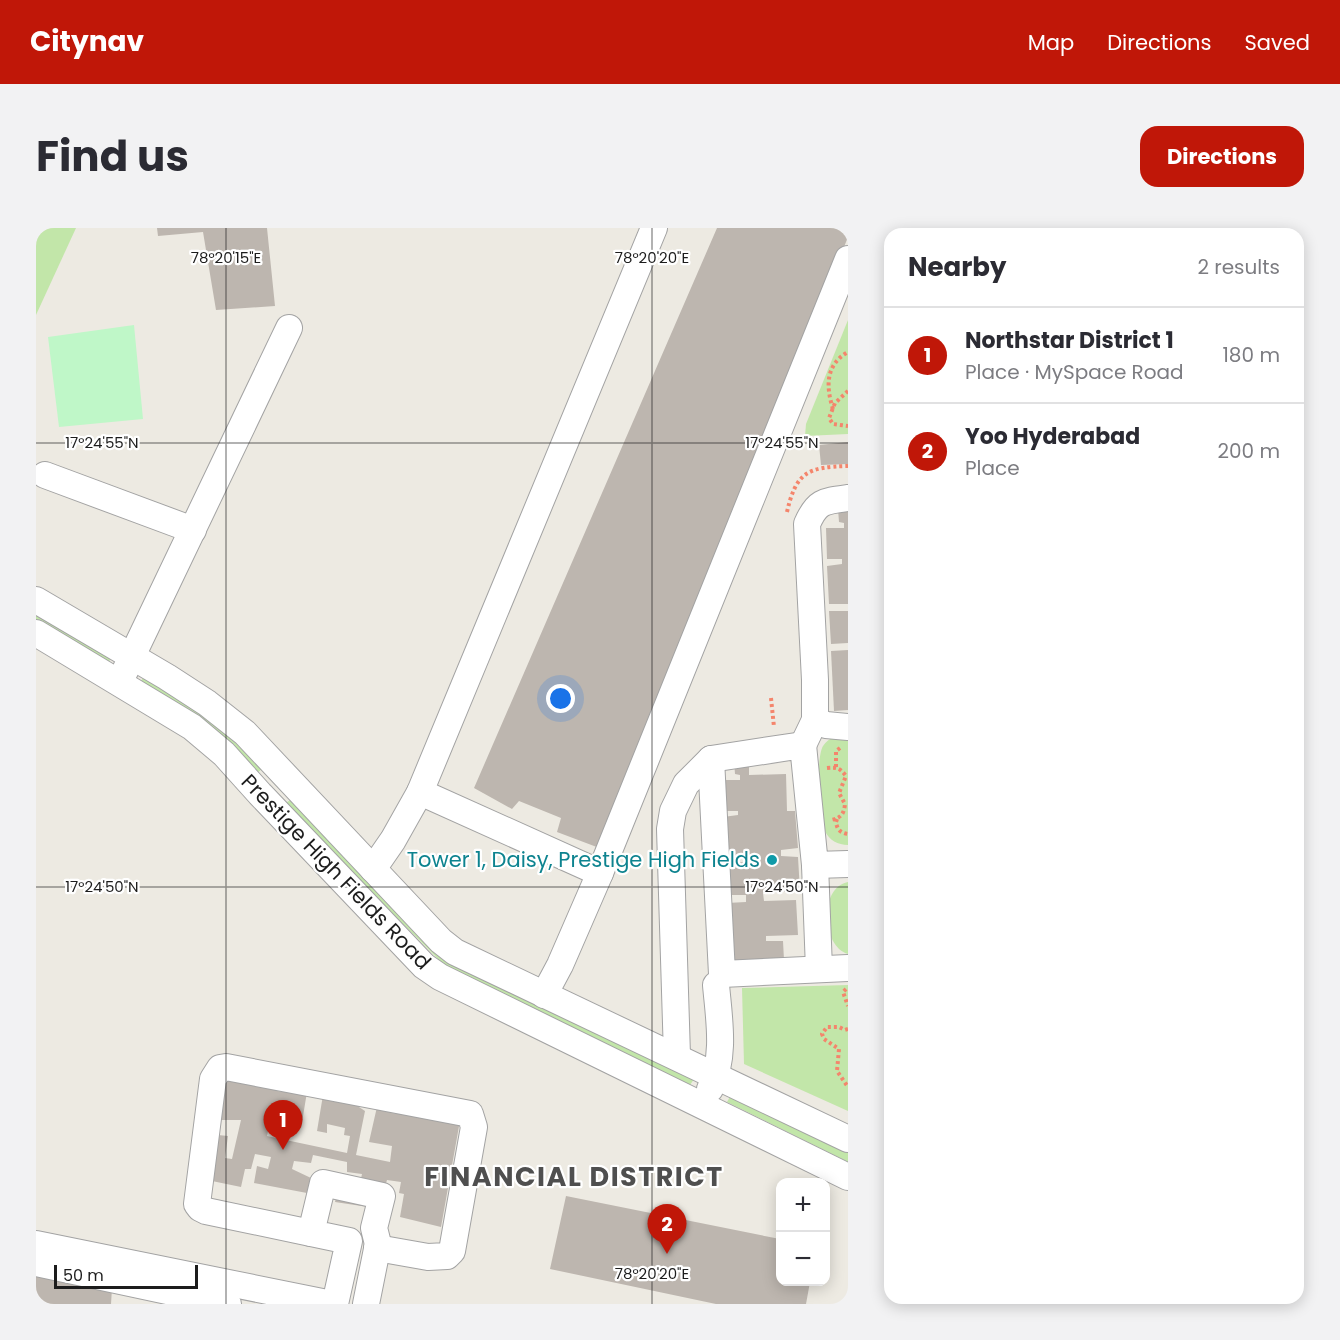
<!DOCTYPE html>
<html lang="en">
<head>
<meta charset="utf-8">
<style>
  :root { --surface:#fff; --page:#f2f2f3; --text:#2b2b33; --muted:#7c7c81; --line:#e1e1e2; --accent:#c01708 }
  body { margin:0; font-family:Poppins,sans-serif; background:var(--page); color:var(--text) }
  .controls { position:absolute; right:18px; bottom:18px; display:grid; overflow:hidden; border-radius:12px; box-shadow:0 3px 15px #0003 }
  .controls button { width:54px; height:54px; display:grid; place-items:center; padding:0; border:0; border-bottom:2px solid var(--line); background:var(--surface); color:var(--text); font:30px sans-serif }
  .scale { position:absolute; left:18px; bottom:15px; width:144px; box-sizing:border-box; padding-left:6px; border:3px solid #1c1c1c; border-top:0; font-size:16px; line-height:21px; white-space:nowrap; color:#1c1c1c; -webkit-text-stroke:4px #fff; paint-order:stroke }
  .you { position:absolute; left:525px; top:471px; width:21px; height:21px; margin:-15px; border:4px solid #fff; border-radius:50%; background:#1a73e8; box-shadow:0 0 0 9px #1a73e833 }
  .badge { display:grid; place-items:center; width:39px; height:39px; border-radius:50%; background:var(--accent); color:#fff; font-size:20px; font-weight:700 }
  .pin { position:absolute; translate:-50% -50px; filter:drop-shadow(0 2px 3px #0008) }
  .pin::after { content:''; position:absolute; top:32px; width:21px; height:18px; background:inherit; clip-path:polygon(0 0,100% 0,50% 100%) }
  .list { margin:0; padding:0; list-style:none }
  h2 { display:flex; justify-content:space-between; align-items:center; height:78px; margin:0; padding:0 24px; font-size:26px }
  h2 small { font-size:20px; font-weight:400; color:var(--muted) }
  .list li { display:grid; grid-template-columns:39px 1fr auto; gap:18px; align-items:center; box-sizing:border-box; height:96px; padding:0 24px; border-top:2px solid var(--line) }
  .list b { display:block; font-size:22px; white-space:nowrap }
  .list p { margin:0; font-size:20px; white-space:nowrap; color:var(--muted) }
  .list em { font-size:20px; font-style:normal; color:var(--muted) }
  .map { position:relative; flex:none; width:812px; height:1076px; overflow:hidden; border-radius:18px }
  header { display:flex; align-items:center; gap:36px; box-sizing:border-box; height:84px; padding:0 30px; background:var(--accent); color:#fff }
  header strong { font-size:28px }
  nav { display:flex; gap:33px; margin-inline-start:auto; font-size:21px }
  .intro { display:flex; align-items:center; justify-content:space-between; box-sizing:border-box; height:144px; padding:0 36px }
  h1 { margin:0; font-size:42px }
  .button { padding:15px 27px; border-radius:18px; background:var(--accent); color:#fff; font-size:21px; font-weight:700 }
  main { display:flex; gap:36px; padding:0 36px }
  aside { flex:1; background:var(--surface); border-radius:18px; box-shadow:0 3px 15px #0003 }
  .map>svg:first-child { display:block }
  .grass { fill:#c2e6a9 }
  .park { fill:#bff7c8 }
  .building { fill:#bdb6af }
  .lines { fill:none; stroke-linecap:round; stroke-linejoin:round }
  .minor-casing { stroke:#a3a3a3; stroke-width:28 }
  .path { stroke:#f4856c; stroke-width:4; stroke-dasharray:3 3; stroke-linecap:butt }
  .minor { stroke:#fff; stroke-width:26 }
  .ticks { fill:none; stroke:#1c1c1c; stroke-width:1.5; stroke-opacity:0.45 }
  .culture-dot { fill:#0f9aa8; stroke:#fff; stroke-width:2 }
  .labels { text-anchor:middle; stroke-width:4.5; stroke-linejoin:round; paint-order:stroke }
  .culture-label { font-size:21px; fill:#0d838f; stroke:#fff; text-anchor:end }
  .street-label { font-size:21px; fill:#1c1c1c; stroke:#fff }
  .district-label { font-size:27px; font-weight:bold; letter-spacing:1.5px; fill:#4f4f4f; stroke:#fff }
  .ticks-label { font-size:15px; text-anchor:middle; fill:#1c1c1c; stroke:#fff; stroke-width:4.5; stroke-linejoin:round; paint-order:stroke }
</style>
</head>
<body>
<header>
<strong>Citynav</strong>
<nav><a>Map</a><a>Directions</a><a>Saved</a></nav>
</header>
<div class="intro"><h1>Find us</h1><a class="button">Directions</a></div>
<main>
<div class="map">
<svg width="812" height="1076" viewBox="0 0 812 1076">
  <rect width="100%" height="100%" fill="#edeae2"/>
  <g class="grass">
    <polygon points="0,0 40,0 0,87"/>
    <polygon points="812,92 812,206 769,208 770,196"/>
    <polygon points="0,384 76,429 72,435 0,392"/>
    <polygon points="109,447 171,487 226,541 221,545 168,493 105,453"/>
    <path d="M812 506V617C802 617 793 612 789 603 782 590 780 529 787 518 793 509 802 508 812 506Z"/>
    <polygon points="256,571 415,734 658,851 654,857 411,740 248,576"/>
    <path d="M812 654V726C786 719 782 660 812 654Z"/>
    <polygon points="812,757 812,883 708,836 706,760"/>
    <polygon points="696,865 812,922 812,934 691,874"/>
  </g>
  <polygon class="park" points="98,97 107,191 23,199 12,109"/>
  <g class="building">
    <polygon points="121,0 231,0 239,78 180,82 167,4 122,8"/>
    <polygon points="681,0 812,0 812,9 566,621 521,604 525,590 483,573 476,581 438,560"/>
    <polygon points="812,214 812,236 785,237 783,217"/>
    <polygon points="812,280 812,376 793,376 791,338 806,336 806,331 791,331 790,300 808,300 808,295 803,294 802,281"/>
    <polygon points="793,383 812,383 812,415 795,416"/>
    <polygon points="812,422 812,482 798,483 795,423"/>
    <polygon points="698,532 713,532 713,547 750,546 751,583 759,583 762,620 745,622 745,628 762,629 764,663 727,665 728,673 760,672 762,707 730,708 730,713 747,713 748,732 694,735 691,675 710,674 710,667 691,667 689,635 710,634 710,628 689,628 687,589 702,587 702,583 687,583 685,552 704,552 704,547 699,546"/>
    <polygon points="189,845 242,851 241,863 258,865 272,858 265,900 253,897 255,886 236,884 231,908 311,925 314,908 308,907 309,900 291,896 291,905 281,903 288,861 298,864 296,873 311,876 314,867 325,868 323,879 329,883 320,927 354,934 356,918 333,914 343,870 357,872 355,885 368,886 371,877 400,882 399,892 412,895 414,885 425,887 405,999 364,989 368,966 363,965 365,954 351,952 348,962 352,982 299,974 303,957 323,959 326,946 311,944 311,934 277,927 275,935 258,933 256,941 275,950 271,965 218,955 221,938 232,941 235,929 219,926 215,941 209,941 205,959 176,953 182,907 192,908 189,930 196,931 205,892 183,892"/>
    <polygon points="530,968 744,1011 744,1054 774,1054 770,1076 680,1076 514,1041"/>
    <polygon points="0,1042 76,1060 75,1076 0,1076"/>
  </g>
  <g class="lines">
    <defs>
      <g id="minor">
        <polyline points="9,247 157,302"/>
        <polyline points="0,372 131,449 171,475 209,505 405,713 419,724 812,911"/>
        <polyline points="0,405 156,499 188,526 224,566 388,738 404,749 812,949"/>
        <polyline points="89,443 253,100"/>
        <polyline points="779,492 790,497 812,499"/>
        <path d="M767 517 779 492V452L771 296C781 273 788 273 812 270"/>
        <polyline points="675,531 686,746 812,740"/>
        <polyline points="384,564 564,645"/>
        <polyline points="779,637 783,741"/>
        <polyline points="337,641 357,612 384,564 618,0"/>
        <polyline points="508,767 524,737 564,645 812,31"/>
        <polyline points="641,828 634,601 637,583 650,556 675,531 767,517 779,637 812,636"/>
        <path d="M674 861C690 829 683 791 680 757"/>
        <polyline points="275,1005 170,983 164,980 161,976 177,851 184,840 190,839 434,886 438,899 416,1023 411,1028 392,1029 341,1020"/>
        <polyline points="0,1016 296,1076"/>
        <polyline points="0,1035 192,1076"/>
        <polyline points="299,1076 313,1013 275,1005 287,955 346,968 338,1000 342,1016 330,1076"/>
      </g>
    </defs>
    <use href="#minor" class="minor-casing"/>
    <g class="path">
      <polyline points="812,163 799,175 793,190 797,196 812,198"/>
      <path d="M797 181C790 159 789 137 812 124"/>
      <path d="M751 284C760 244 772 239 812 238"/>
      <polyline points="735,470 738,499"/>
      <polyline points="800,539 800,523 804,520"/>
      <path d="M791 540C801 539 804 540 810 548L803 565 809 576C808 586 805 590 795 592"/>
      <path d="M801 591 800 594C801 601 804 605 812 606"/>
      <polyline points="810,761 807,764 812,778"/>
      <polyline points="812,801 809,802 803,799 791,799 786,806 788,811 803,821 801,843 812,859"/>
    </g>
    <use href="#minor" class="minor"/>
  </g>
  <path class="ticks" d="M190 0V1076M616 0V1076M0 215H812M0 659H812"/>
  <circle class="culture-dot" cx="736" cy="632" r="6"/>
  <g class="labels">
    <g class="culture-label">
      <text x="724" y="639">Tower 1, Daisy, Prestige High Fields</text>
    </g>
    <g class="street-label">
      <text transform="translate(300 644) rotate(46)" y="7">Prestige High Fields Road</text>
    </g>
    <g class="district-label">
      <text x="538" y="958">FINANCIAL DISTRICT</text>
    </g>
  </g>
  <g class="ticks-label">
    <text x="190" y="35">78°20'15"E</text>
    <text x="616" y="35">78°20'20"E</text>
    <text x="66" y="220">17°24'55"N</text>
    <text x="746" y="220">17°24'55"N</text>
    <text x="66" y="664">17°24'50"N</text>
    <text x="746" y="664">17°24'50"N</text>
    <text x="616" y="1051">78°20'20"E</text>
  </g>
</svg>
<div class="controls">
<button>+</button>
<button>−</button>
</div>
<div class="scale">50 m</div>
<div class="you"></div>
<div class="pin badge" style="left:247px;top:922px">1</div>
<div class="pin badge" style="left:631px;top:1026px">2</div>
</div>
<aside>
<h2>Nearby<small>2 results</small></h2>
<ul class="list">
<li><span class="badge">1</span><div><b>Northstar District 1</b><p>Place · MySpace Road</p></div><em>180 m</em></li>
<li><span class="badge">2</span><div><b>Yoo Hyderabad</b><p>Place</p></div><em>200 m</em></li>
</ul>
</aside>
</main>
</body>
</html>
